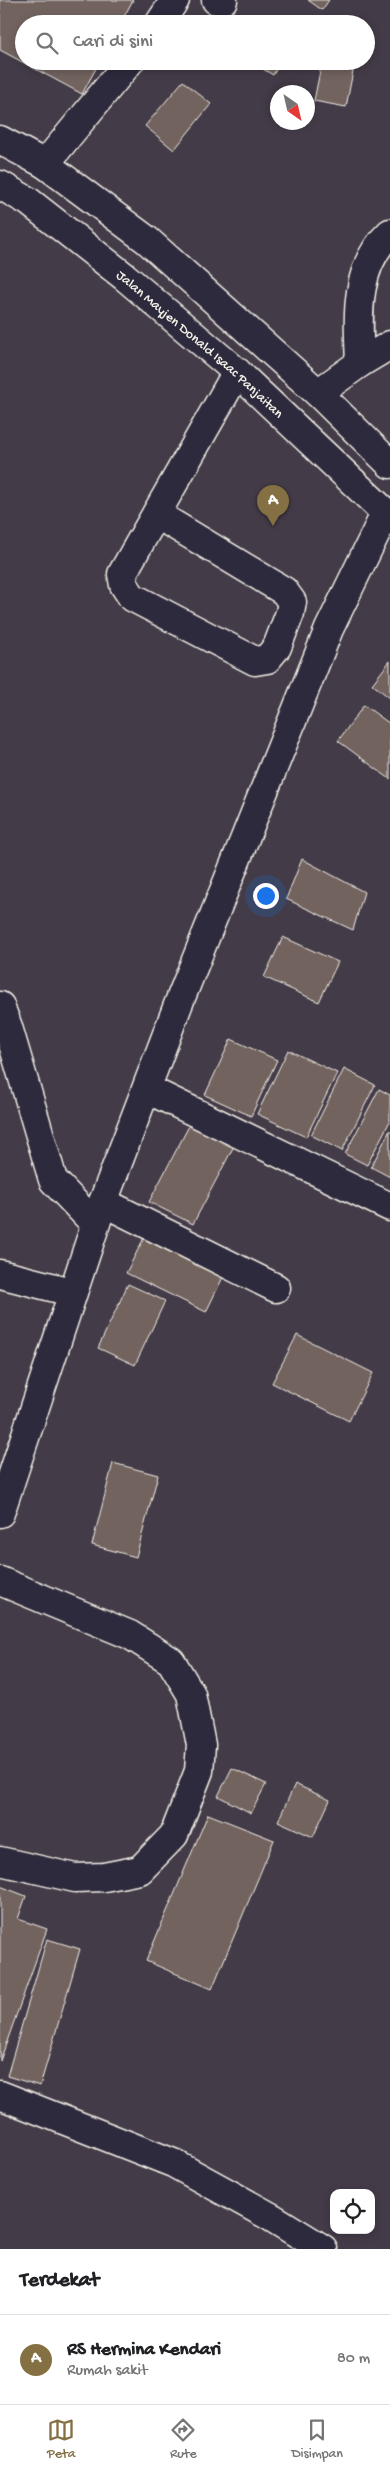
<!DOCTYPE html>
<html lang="id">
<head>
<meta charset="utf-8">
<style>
  :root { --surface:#fff; --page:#f2f2f2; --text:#202124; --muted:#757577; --line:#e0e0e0; --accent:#847042 }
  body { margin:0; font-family:"Gochi Hand",sans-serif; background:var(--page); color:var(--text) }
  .controls { position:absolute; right:15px; bottom:15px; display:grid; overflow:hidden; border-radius:10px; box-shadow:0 2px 8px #0003 }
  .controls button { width:45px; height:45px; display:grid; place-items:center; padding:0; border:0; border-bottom:1px solid var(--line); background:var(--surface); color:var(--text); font:25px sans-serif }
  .compass { position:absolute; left:270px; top:85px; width:45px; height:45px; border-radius:50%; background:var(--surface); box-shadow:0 2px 8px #0003; rotate:146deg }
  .you { position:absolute; left:265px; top:895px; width:18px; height:18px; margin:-12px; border:4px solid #fff; border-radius:50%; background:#1a73e8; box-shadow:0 0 0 8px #1a73e833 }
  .badge { display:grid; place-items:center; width:32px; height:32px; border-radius:50%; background:var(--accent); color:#fff; font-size:16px; font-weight:700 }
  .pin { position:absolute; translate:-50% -41px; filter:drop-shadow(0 1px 2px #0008) }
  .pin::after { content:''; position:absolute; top:26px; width:18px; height:15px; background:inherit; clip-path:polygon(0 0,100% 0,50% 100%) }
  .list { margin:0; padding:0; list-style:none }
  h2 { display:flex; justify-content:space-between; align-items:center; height:65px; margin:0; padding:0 20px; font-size:21px }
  h2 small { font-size:16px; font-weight:400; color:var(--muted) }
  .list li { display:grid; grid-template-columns:32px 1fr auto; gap:15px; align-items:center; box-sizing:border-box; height:90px; padding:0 20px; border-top:1px solid var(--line) }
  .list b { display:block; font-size:19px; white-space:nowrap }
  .list p { margin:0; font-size:16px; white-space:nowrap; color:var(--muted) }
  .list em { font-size:16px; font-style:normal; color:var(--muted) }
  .icon { flex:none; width:28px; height:28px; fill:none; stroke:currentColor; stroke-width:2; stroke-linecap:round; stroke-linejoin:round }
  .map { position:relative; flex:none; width:390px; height:2249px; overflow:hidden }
  .search { position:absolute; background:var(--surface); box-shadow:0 2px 8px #0003; left:15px; right:15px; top:15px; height:55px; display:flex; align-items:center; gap:12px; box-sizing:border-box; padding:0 18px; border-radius:28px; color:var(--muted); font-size:19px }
  .sheet { height:155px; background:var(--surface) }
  nav { display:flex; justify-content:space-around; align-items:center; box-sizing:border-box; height:70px; border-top:1px solid var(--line); background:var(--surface); font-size:14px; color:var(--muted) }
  nav a { display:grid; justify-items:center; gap:2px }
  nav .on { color:var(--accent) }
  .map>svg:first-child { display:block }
  .building { fill:#72635f; stroke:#f4f1e8 }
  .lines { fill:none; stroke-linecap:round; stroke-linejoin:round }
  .minor-casing { stroke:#f4f1e8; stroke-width:31 }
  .highway-casing { stroke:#f4f1e8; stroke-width:31 }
  .minor { stroke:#2f2a3d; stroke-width:28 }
  .highway { stroke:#2f2a3d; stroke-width:28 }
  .labels { text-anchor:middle; stroke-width:4; stroke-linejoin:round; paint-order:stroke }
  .street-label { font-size:14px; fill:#f4f1e8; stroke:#2f2a3d }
</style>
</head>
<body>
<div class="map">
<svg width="390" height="2249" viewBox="0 0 390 2249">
  <rect width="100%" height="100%" fill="#433b47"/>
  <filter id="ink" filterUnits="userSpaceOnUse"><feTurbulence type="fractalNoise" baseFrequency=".02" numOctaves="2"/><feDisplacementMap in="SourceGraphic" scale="10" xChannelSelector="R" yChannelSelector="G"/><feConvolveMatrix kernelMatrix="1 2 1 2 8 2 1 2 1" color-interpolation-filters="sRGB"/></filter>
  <g filter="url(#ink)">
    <g class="building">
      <polygon points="0,0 133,0 120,24 24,24 24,61 100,61 82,94 0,50"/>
      <polygon points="308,0 329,0 322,10"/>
      <polygon points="250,61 281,61 273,75"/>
      <polygon points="322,61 355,61 346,107 314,101"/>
      <polygon points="183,81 211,104 174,150 145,126"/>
      <polygon points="390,661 390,698 372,684"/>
      <polygon points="364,705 390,724 390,779 338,741"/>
      <polygon points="302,859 364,892 353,930 286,899"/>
      <polygon points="283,937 338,962 319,1002 264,977"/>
      <polygon points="231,1039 277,1060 251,1116 205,1095"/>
      <polygon points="288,1050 337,1073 306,1137 257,1114"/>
      <polygon points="344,1069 375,1085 342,1151 311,1135"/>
      <polygon points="379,1089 390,1095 390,1121 367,1165 345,1154"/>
      <polygon points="190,1124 234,1146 193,1224 149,1202"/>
      <polygon points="390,1130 390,1177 371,1167"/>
      <polygon points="145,1236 224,1275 206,1312 126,1273"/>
      <polygon points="128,1284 165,1301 135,1365 98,1348"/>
      <polygon points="297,1335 373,1373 349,1421 272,1383"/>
      <polygon points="113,1463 158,1475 136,1557 92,1545"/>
      <polygon points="232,1768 266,1784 251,1813 218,1796"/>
      <polygon points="295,1784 330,1800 313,1837 278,1821"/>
      <polygon points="208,1814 274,1840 212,1989 146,1961"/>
      <polygon points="0,1886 26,1896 18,1919 47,1929 0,2061"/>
      <polygon points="47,1939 80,1949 40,2086 7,2076"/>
    </g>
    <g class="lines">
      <defs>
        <g id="minor">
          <polyline points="216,0 223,0"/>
          <polyline points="159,24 175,0"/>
          <polyline points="45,164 130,61"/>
          <path d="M360 363C358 317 354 267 390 233"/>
          <polyline points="318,393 360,363 390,345"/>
          <polyline points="156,514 284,591 292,602 290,613 277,647 267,659 255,661 132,597 124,585 122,574 237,372"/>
          <polyline points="0,1006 8,1027 53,1180 95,1224"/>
          <polyline points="147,1089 390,1207"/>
          <polyline points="103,1202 276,1288"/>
          <polyline points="0,1274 71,1292"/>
          <polyline points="0,1513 103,1202 178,1005 329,629 386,512"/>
          <polyline points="0,1581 130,1635 171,1661 191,1694 201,1745 199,1771 174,1835 140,1870 104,1877 75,1878 0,1861"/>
          <polyline points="0,2095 173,2163 271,2217 323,2249"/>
        </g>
        <g id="highway">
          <polyline points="0,140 45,164 147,240 318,393 390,464"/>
          <path id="s1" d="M0 185 28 201 125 277 237 372 390 517"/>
        </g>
      </defs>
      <use href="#minor" class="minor-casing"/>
      <use href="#highway" class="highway-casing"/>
      <use href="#minor" class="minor"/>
      <use href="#highway" class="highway"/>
    </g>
  </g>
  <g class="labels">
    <g class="street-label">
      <text dy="5" stroke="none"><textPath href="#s1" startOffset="256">Jalan Mayjen Donald Isaac Panjaitan</textPath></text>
    </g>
  </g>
</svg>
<div class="controls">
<button><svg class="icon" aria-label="locate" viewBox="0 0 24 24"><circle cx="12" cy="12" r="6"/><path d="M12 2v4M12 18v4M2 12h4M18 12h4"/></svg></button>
</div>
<svg class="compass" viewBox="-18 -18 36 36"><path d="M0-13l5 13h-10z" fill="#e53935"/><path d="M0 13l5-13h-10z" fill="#757577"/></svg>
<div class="you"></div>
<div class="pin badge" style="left:273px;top:526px">A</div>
<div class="search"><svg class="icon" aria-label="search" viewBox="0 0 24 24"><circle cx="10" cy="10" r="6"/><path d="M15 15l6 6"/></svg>Cari di sini</div>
</div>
<section class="sheet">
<h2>Terdekat<small></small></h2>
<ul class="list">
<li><span class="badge">A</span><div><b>RS Hermina Kendari</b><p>Rumah sakit</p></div><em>80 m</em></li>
</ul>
</section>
<nav>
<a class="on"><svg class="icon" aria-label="map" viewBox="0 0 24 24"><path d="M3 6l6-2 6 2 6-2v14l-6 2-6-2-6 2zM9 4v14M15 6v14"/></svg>Peta</a>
<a><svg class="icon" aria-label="directions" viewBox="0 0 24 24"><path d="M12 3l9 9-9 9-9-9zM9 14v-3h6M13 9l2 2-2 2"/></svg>Rute</a>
<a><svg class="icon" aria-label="saved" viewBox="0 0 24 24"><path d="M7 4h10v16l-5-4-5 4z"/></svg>Disimpan</a>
</nav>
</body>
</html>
